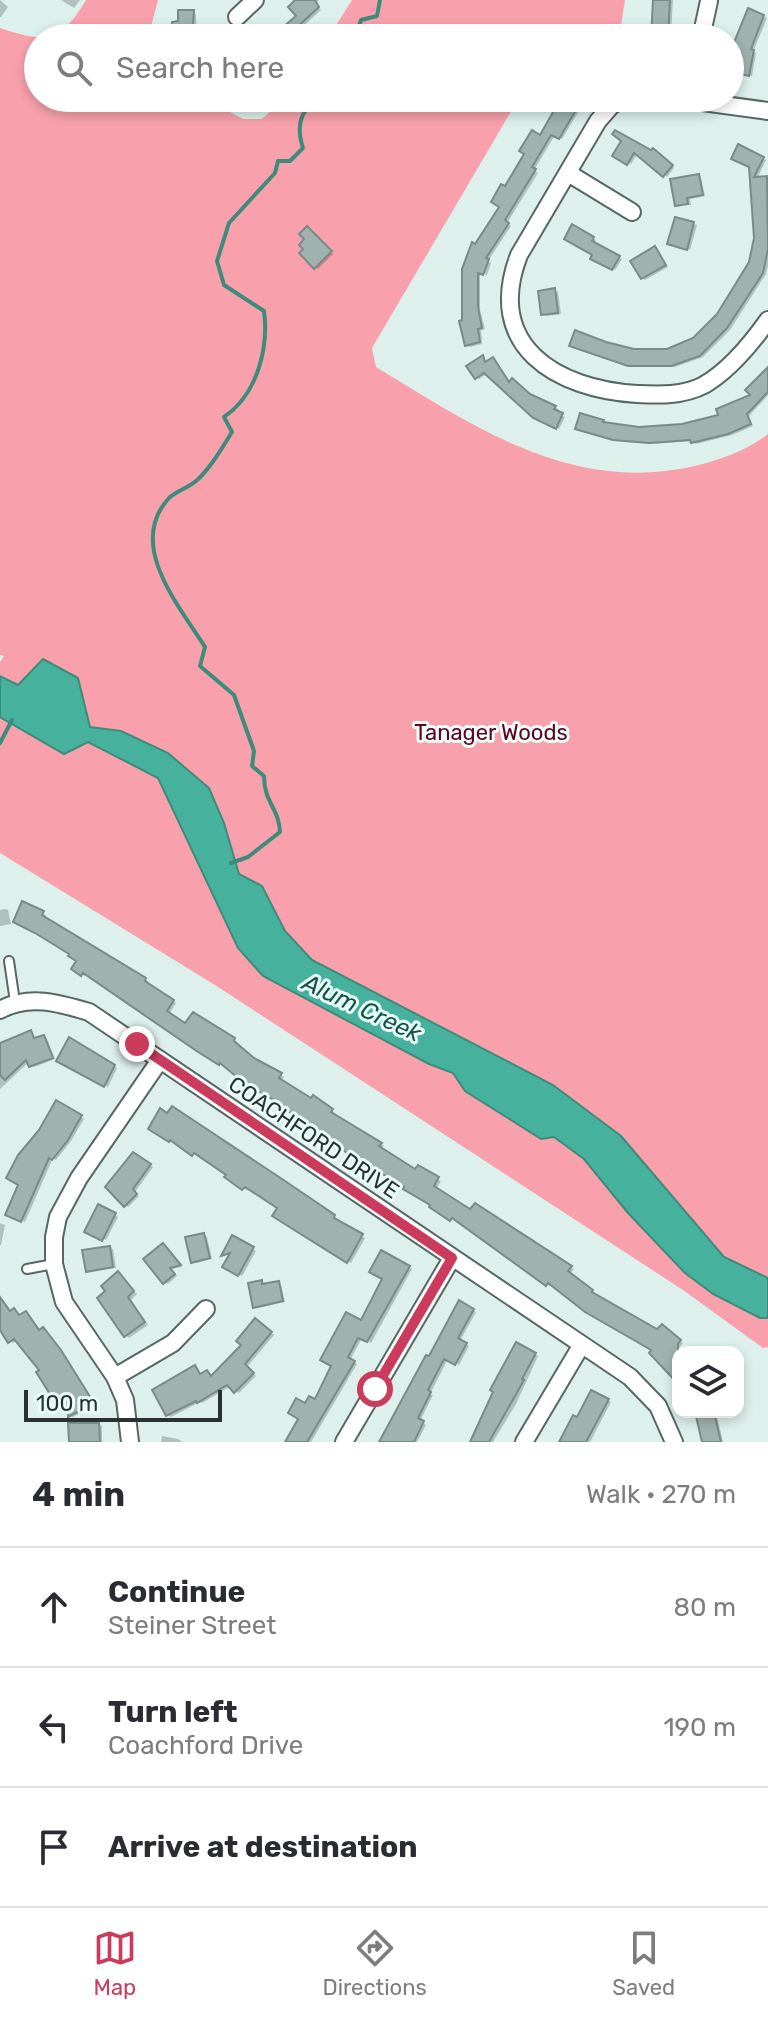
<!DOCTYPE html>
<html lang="en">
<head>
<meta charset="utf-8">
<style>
  :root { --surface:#fff; --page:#f7f7f7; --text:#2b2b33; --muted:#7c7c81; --line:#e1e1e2; --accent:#ca3b5c }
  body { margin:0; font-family:Rubik,sans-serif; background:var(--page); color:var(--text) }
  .controls { position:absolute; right:24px; bottom:24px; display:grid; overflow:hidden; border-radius:16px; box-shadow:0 4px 12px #0003 }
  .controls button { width:72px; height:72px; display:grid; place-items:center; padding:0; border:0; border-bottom:2px solid var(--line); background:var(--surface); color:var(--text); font:40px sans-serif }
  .scale { position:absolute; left:24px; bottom:20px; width:198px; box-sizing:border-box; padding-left:8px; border:4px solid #2a312f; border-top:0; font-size:22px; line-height:28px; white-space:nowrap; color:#2a312f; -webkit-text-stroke:6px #eafef9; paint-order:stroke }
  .stop { position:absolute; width:24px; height:24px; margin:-18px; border:6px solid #ca3b5c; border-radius:50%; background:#fff }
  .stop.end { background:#ca3b5c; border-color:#fff; box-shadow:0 2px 8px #0008 }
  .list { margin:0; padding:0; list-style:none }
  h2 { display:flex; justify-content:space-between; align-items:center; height:104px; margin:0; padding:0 32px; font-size:34px }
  h2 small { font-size:26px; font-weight:400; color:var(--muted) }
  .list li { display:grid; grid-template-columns:52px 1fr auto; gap:24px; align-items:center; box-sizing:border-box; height:120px; padding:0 32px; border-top:2px solid var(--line) }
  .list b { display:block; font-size:30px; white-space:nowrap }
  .list p { margin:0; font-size:26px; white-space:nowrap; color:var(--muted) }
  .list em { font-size:26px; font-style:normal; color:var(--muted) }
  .icon { flex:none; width:44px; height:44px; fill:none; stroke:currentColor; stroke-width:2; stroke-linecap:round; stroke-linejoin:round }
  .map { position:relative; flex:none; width:768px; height:1442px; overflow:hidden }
  .search { position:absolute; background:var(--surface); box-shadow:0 4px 12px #0003; left:24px; right:24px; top:24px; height:88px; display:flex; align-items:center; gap:20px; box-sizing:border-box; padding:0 28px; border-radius:44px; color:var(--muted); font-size:30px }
  .sheet { height:464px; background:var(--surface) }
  nav { display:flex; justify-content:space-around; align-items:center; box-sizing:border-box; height:112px; border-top:2px solid var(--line); background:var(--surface); font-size:22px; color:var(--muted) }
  nav a { display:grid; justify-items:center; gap:4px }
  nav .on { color:var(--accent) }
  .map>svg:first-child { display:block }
  .forest { fill:#f8a1ac }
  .water { fill:#46b29d; stroke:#3e8b7c; stroke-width:2 }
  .shadow { fill:#0003 }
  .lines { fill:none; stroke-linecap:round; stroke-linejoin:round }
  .stream { stroke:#3e8b7c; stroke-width:4 }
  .building { fill:#9fb2ad; stroke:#798b86; stroke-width:2 }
  .lane-casing { stroke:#576864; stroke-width:12 }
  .street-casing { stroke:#576864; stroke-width:20 }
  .lane { stroke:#fff; stroke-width:8 }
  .street { stroke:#fff; stroke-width:16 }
  .route { stroke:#ca3b5c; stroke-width:10 }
  .labels { text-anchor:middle; stroke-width:6; stroke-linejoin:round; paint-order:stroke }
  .park-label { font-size:22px; fill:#640122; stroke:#eafef9 }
  .street-label { font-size:22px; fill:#2a312f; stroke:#eafef9 }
  .water-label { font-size:24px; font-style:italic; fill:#155247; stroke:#eafef9 }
</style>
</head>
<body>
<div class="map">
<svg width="768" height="1442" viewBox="0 0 768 1442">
  <rect width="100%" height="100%" fill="#ddf0eb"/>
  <g class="forest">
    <path d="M86 0H158L148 38H38V98H203L243 119H262L285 98H519L372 348 376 367C477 428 571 494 695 466 720 460 748 450 768 434V1278L724 1257 621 1136 553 1085 312 960 285 931 262 887 239 874 224 823 209 788 168 753 121 731 90 727 0 676V662L4 656 0 655V28C44 43 61 43 86 0Z"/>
    <polygon points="352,0 625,0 619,38 328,38"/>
    <polygon points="0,717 64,754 88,742 158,778 238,948 263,975 429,1064 453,1073 465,1091 541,1139 553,1136 584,1159 628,1213 685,1273 713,1294 760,1318 768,1318 768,1347 763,1348 683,1290 215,985 0,853"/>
  </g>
  <polygon class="water" points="43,659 78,678 90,727 121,731 168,753 209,788 224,823 239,874 262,886 285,931 312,960 553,1085 621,1136 724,1257 768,1278 768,1318 760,1318 713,1294 685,1273 628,1213 584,1159 554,1137 541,1139 465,1091 453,1073 429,1064 263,976 238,948 158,778 88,742 64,754 0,717 0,676 18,685"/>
  <g class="shadow">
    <polygon points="0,0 8,7 1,17 0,17"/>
    <polygon points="61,0 80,0 74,8"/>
    <polygon points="297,0 319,0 315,4 321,10 297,32 303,38 278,38 298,16"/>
    <polygon points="655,0 673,0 671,35 678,38 647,38 648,33 653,34"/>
    <polygon points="749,11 767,18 753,52 756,53 752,76 737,73 737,60 730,59 730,47 734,48"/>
    <polygon points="193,12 196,14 197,38 174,38"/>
    <polygon points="556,98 587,98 562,139 555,135 534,170 538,173 507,223 511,226 488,261 491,263 487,275 480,273 480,310 485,329 481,330 482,344 470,347 467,345 464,322 476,246 502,206 506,189 561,103"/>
    <polygon points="623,141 652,153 656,152 674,168 667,177 638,153 631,164 615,155"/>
    <polygon points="739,146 766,160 757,179 768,179 768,266 766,274 730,330 703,357 675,367 633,366 575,346 667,351 694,340 718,315 751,262 756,238 751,167"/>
    <polygon points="698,176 701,178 705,196 690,199 691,205 677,205"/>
    <polygon points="676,219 697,225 690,250 673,245"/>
    <polygon points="573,227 596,240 593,244 622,259 615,270 593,258 595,254"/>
    <polygon points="310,230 333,254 318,269 315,267"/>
    <polygon points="655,248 668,267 645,280 642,278"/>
    <polygon points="555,291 558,292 561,314 546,316 543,314"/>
    <polygon points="483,358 487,364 493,359 496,361 511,383 558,409 556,413 565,417 559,429 540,419 487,374 479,379 476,377"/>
    <polygon points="768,370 768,395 749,416 753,426 732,435 696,444 693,441 653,444 618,440 581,430 603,421 639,429 683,426 721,416 753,396"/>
    <polygon points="23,904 46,915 44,919 148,981 146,984 176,1003 169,1014 186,1026 197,1016 237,1042 236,1044 257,1062 284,1077 281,1082 312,1101 316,1100 334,1112 333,1115 384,1146 381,1150 416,1172 418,1168 441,1181 436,1189 471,1212 554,1256 574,1269 570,1274 595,1293 594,1295 658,1332 665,1328 683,1343 676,1351 678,1381 654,1349 552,1283 550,1286 547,1284 455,1219 451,1219 224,1064 87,973 85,976 74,968 79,961"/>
    <polygon points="5,909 8,910 11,924 0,926 0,910"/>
    <polygon points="31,1032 36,1040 44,1037 47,1039 55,1059 34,1067 29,1062 0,1089 0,1046"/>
    <polygon points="69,1040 117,1068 108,1087 59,1061"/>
    <polygon points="57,1103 84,1119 71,1141 56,1160 53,1158 25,1222 8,1214 40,1131"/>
    <polygon points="168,1115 192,1120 337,1219 336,1221 365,1238 351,1263 275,1215 280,1208 249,1187 247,1190 243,1188 229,1174 174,1140"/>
    <polygon points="134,1154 153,1167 135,1192 139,1196 128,1207 126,1205"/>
    <polygon points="99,1207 118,1217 106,1240 87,1231"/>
    <polygon points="0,1223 5,1225 1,1245 0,1245"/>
    <polygon points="204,1235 207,1237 212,1259 196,1263 193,1262"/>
    <polygon points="233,1238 256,1251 242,1276 225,1266 232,1255 224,1255"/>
    <polygon points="166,1247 182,1267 171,1269 177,1276 168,1284 165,1282"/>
    <polygon points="110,1248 113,1249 116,1268 91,1272 88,1270"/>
    <polygon points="382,1253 412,1269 371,1343 362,1338 350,1360 357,1364 311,1442 288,1442 306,1406 315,1401 362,1323 384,1279"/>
    <polygon points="118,1274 137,1294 131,1300 148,1325 129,1338 125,1335"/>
    <polygon points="261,1282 281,1285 285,1302 258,1308 255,1306"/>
    <polygon points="0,1297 11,1313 14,1310 21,1317 27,1313 41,1331 46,1331 64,1354 95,1405 73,1417 70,1416 70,1407 65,1410 62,1408 42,1371 18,1340 13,1343 10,1341 0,1327"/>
    <polygon points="460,1303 476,1312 460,1341 469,1346 459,1365 448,1359 430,1394 433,1395 420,1421 426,1425 417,1442 380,1442"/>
    <polygon points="259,1323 274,1335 247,1367 256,1376 239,1393 231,1386 202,1403 200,1402 171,1417 167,1415 195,1368 202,1375 207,1372 213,1377 244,1345"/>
    <polygon points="517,1345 538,1356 516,1404 493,1442 471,1442"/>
    <polygon points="592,1392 611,1402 590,1442 560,1442 578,1420"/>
    <polygon points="695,1412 716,1412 723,1442 704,1442"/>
    <polygon points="99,1425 102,1426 102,1442 71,1442"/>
    <polygon points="162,1436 178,1439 182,1442 161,1442"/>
  </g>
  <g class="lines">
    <g class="stream">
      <polyline points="355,38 361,20 377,16 380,0"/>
      <polyline points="0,743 12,720"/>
      <path d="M231 863 248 857 280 832C279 808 264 803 264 776L252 766 254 751 234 695 200 666 205 647C179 606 126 544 169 498 176 491 188 488 196 481 210 469 222 448 232 432L224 417C257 395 269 348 264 311L224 285 217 261 229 223 275 173 278 161H290L303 148C296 126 300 113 316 98"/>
    </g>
  </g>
  <g class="building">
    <polygon points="295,0 315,0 319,7 295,29 303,38 270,38 296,16 288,7"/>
    <polygon points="653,0 670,0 668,38 651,38"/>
    <polygon points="748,8 764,15 751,49 754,50 749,76 732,72 735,60 730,59 730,45 733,45"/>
    <polygon points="178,10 194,10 192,38 172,38 172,22 178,21"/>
    <polygon points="561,98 583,98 559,139 551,135 532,167 536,169 505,220 509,223 486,258 489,259 483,275 478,273 478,307 482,328 478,329 480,342 465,346 459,321 462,320 462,269 472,242 475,244 499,207 491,202 501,184 505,186 524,154 519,151 532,130 540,135"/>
    <polygon points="615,130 651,150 653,148 673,165 663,177 634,153 627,165 612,156 621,141 612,134"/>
    <polygon points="738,144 764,157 754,177 767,176 768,249 763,273 727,328 700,356 671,366 628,366 569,346 575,330 606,342 634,349 667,349 693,338 717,314 749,262 754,238 749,167 731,159"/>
    <polygon points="699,174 703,195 687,198 688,204 675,206 670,179"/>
    <polygon points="675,217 694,222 687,250 667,244"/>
    <polygon points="572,224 594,237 592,241 620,256 612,270 590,259 592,255 564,239"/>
    <polygon points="307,226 332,251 314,269 299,253 303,249 299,245 304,239 299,234"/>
    <polygon points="655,246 666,265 641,279 630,261"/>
    <polygon points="555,288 558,313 541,315 538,291"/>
    <polygon points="483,355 485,362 493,357 509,382 512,378 530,394 556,406 554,409 563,413 556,429 533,418 484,373 475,379 466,366"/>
    <polygon points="768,367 768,392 747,414 751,424 728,434 691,443 690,440 649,443 613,440 575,429 580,413 604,420 603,422 639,427 682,424 718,415 716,409 750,395 745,390"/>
    <polygon points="22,901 44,911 42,915 146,978 145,981 174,1000 167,1011 185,1023 193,1012 235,1038 234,1041 254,1058 282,1073 279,1078 311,1098 313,1095 333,1109 331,1112 382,1143 379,1146 415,1169 418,1165 439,1177 434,1186 470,1209 475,1203 572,1266 568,1271 593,1290 592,1292 657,1329 662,1324 681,1340 678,1344 678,1384 649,1353 651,1350 585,1312 548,1283 546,1286 452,1218 450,1221 429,1207 430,1205 403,1189 404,1187 324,1139 274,1100 245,1084 220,1063 219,1065 198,1052 83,973 81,976 71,969 76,961 68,956 69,954 35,933 13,922"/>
    <polygon points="31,1030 34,1038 44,1035 53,1058 29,1067 26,1060 5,1080 0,1075 0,1043"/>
    <polygon points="69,1037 115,1065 104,1087 56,1061"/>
    <polygon points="56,1100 82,1115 68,1140 52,1160 49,1158 21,1222 5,1215 18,1185 6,1178 18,1155 39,1130"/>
    <polygon points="172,1106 285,1181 335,1215 334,1218 363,1234 347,1263 272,1216 277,1208 245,1187 242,1190 224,1177 226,1175 194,1153 192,1156 170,1140 169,1142 148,1129 160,1108 167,1113"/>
    <polygon points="133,1152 151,1164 133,1189 137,1194 124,1207 105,1187"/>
    <polygon points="98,1204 116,1213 102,1241 84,1232"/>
    <polygon points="204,1233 210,1258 191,1263 185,1237"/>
    <polygon points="232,1235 254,1247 238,1276 222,1267 230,1253 221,1256"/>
    <polygon points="163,1243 181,1265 170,1268 175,1274 163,1284 143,1259"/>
    <polygon points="110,1246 113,1267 86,1272 82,1250"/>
    <polygon points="381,1250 410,1266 367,1342 358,1338 348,1357 355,1361 307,1442 285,1442 298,1419 288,1413 296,1398 305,1403 309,1396 315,1399 331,1366 320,1360 346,1312 361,1320 382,1279 369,1272"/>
    <polygon points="118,1271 134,1291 128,1297 145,1322 124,1337 97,1298 105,1291 101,1286"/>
    <polygon points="262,1280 262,1284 279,1281 283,1301 253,1308 248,1283"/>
    <polygon points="0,1297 10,1311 14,1308 19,1315 26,1311 39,1330 43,1327 61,1350 94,1403 68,1417 68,1406 60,1410 36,1372 39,1370 14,1339 8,1343 0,1330"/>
    <polygon points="459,1300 474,1309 458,1338 467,1343 455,1365 444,1359 428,1390 431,1392 418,1418 424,1421 414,1442 379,1442 426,1355 429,1356"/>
    <polygon points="255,1318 272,1332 245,1364 254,1373 234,1393 227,1385 197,1403 196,1401 166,1416 152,1390 195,1365 200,1374 207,1370 211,1376 241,1345 236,1341"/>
    <polygon points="516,1342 536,1353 522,1379 524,1380 489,1442 470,1442 493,1392 490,1390"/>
    <polygon points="591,1390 609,1399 586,1442 559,1442 573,1415 577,1417"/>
    <polygon points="695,1412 714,1412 721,1442 702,1442"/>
    <polygon points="68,1423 99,1423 100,1442 69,1442"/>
  </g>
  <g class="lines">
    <defs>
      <g id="lane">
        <polyline points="9,961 15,1002"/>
        <polyline points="27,1269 54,1264"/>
      </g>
      <g id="street">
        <polyline points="237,17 255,0"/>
        <polyline points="701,38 709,1"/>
        <path d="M623 98 611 106 598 121 519 255C484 346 556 389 637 394 660 395 683 396 704 385 730 370 751 344 768 320"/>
        <polyline points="673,98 768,111"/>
        <polyline points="568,173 632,212"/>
        <path d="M0 1010C29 994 59 1003 89 1012L630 1377 658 1406 674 1442"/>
        <polyline points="115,1377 173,1343 206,1309"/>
        <polyline points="130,1442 125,1400 115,1377 64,1302 54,1264 54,1237 58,1217 79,1178 160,1060"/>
        <polyline points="344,1442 452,1258"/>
        <polyline points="524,1442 581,1346"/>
      </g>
    </defs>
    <use href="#lane" class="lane-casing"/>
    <use href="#street" class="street-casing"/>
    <use href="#lane" class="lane"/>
    <use href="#street" class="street"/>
  </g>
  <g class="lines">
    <polyline class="route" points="137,1044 452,1258 375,1389"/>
  </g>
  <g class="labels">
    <g class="park-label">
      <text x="491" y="740">Tanager Woods</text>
    </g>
    <g class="street-label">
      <text transform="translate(314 1137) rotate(34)" y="8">COACHFORD DRIVE</text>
    </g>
    <g class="water-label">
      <text transform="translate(362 1008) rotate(25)" y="8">Alum Creek</text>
    </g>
  </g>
</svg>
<div class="controls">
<button><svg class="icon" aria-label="layers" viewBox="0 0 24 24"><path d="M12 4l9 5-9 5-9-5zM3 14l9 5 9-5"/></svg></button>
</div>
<div class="scale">100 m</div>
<div class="stop" style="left:375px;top:1389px"></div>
<div class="stop end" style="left:137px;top:1044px"></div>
<div class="search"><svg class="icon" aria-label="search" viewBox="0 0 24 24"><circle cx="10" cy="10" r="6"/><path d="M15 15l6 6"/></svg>Search here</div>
</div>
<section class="sheet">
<h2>4 min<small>Walk · 270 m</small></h2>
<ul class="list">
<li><svg class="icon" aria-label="ahead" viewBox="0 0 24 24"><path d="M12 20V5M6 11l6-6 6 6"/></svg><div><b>Continue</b><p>Steiner Street</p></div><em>80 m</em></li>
<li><svg class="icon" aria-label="left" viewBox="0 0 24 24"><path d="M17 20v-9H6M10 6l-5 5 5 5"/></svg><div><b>Turn left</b><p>Coachford Drive</p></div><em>190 m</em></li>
<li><svg class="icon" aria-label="arrive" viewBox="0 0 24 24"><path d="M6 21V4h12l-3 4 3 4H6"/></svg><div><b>Arrive at destination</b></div></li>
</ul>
</section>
<nav>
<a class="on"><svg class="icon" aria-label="map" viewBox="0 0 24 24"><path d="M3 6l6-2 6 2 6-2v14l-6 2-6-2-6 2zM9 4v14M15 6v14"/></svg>Map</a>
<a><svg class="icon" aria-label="directions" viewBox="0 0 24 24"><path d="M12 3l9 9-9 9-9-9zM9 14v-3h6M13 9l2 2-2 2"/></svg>Directions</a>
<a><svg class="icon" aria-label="saved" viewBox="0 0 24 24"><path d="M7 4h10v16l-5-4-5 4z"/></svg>Saved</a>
</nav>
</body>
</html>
